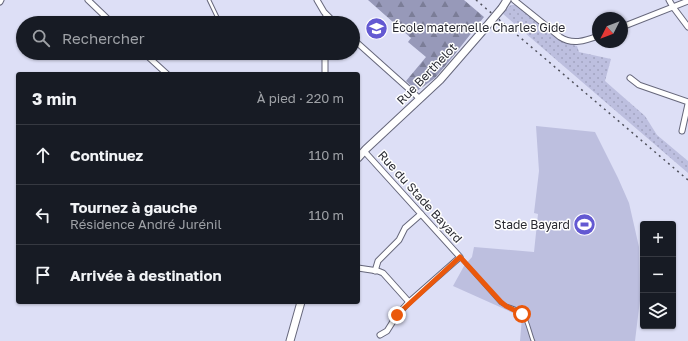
<!DOCTYPE html>
<html lang="fr">
<head>
<meta charset="utf-8">
<style>
  :root { --surface:#171b24; --page:#242831; --text:#f1f3f6; --muted:#9ea1a6; --line:#363941 }
  body { margin:0; font-family:"Golos Text",sans-serif; background:var(--page); color:var(--text) }
  .controls { position:absolute; right:12px; bottom:12px; display:grid; overflow:hidden; border-radius:4px; box-shadow:0 1px 3px #0004 }
  .controls button { width:36px; height:36px; display:grid; place-items:center; padding:0; border:0; border-bottom:1px solid var(--line); background:var(--surface); color:var(--text); font:20px sans-serif }
  .compass { position:absolute; left:592px; top:12px; width:36px; height:36px; border-radius:50%; background:var(--surface); box-shadow:0 1px 3px #0004; rotate:228deg }
  .stop { position:absolute; width:12px; height:12px; margin:-9px; border:3px solid #ea580c; border-radius:50%; background:#fff }
  .stop.end { background:#ea580c; border-color:#fff; box-shadow:0 1px 4px #0008 }
  .list { margin:0; padding:0; list-style:none }
  h2 { display:flex; justify-content:space-between; align-items:center; height:52px; margin:0; padding:0 16px; font-size:17px }
  h2 small { font-size:13px; font-weight:400; color:var(--muted) }
  .list li { display:grid; grid-template-columns:26px 1fr auto; gap:12px; align-items:center; box-sizing:border-box; height:60px; padding:0 16px; border-top:1px solid var(--line) }
  .list b { display:block; font-size:15px; white-space:nowrap }
  .list p { margin:0; font-size:13px; white-space:nowrap; color:var(--muted) }
  .list em { font-size:13px; font-style:normal; color:var(--muted) }
  .icon { flex:none; width:22px; height:22px; fill:none; stroke:currentColor; stroke-width:2; stroke-linecap:round; stroke-linejoin:round }
  .map { position:relative; flex:none; width:688px; height:341px; overflow:hidden }
  .search { position:absolute; background:var(--surface); box-shadow:0 1px 3px #0004; left:16px; top:16px; width:344px; height:44px; display:flex; align-items:center; gap:10px; box-sizing:border-box; padding:0 14px; border-radius:22px; color:var(--muted); font-size:15px }
  .panel { position:absolute; background:var(--surface); box-shadow:0 1px 3px #0004; left:16px; top:72px; width:344px; height:232px; border-radius:4px }
  .map>svg:first-child { display:block }
  .grass { fill:url(#grass-dots) }
  .forest { fill:url(#forest-firs) }
  .garden { fill:#bdbfdf }
  .lines { fill:none; stroke-linecap:round; stroke-linejoin:round }
  .lane-casing { stroke:#66677b; stroke-width:4.5 }
  .street-casing { stroke:#66677b; stroke-width:7 }
  .secondary-casing { stroke:#66677b; stroke-width:9 }
  .lane { stroke:#fff; stroke-width:2.5 }
  .street { stroke:#fff; stroke-width:5 }
  .secondary { stroke:#fff; stroke-width:7 }
  .rail { stroke:#50515d; stroke-width:1.5; stroke-dasharray:2 4; stroke-linecap:butt }
  .secondary-bridge-casing { stroke:#66677b; stroke-width:9; stroke-linecap:butt }
  .secondary-bridge { stroke:#fff; stroke-width:7 }
  .route { stroke:#ea580c; stroke-width:5 }
  .labels { text-anchor:middle; stroke-width:3; stroke-linejoin:round; paint-order:stroke }
  .poi-label { font-size:12px; fill:#292a32; stroke:#fff; text-anchor:start }
  .street-label { font-size:12px; fill:#292a32; stroke:#fff }
</style>
</head>
<body>
<div class="map">
<svg width="688" height="341" viewBox="0 0 688 341">
  <defs>
    <pattern id="grass-dots" width="8" height="8" patternUnits="userSpaceOnUse"><rect width="8" height="8" fill="#bdbfdf"/><path d="M2 2h.1M6 6h.1" fill="none" stroke="#a2a4c0" stroke-width="1.8" stroke-linecap="round"/></pattern>
    <pattern id="forest-firs" width="22" height="20" patternUnits="userSpaceOnUse"><rect width="22" height="20" fill="#9799b9"/><path d="M5 1l3.5 6h-7zM16 11l3.5 6h-7z" fill="#7b7d97"/></pattern>
  </defs>
  <rect width="100%" height="100%" fill="#dddff6"/>
  <polygon class="grass" points="511,5 515,5 560,41 577,46 579,52 611,59 605,81 645,116 657,135 688,161 688,173 502,13"/>
  <polygon class="forest" points="368,0 464,0 484,17 451,59 435,78 417,91 406,81 426,57 408,42 411,38"/>
  <polygon class="garden" points="536,126 595,132 618,178 629,203 639,247 640,300 635,341 520,341 522,317 453,286 464,266 472,257 474,247 534,252 538,214 534,213 539,171"/>
  <g class="lines">
    <defs>
      <g id="lane">
        <polyline points="209,0 220,23"/>
        <path d="M460 257 501 303C507 307 516 308 522 313 527 318 530 334 533 341"/>
      </g>
      <g id="street">
        <polyline points="88,0 112,23"/>
        <polyline points="317,0 324,12 335,23"/>
        <path d="M514 0 560 37C572 45 585 41 598 36"/>
        <polyline points="669,0 673,7 688,27"/>
        <polyline points="0,2 1,0"/>
        <polyline points="325,23 326,15"/>
        <polyline points="622,27 688,1"/>
        <polyline points="353,39 420,99"/>
        <polyline points="144,53 167,74"/>
        <polyline points="325,53 325,74"/>
        <polyline points="630,78 639,85 688,102"/>
        <polyline points="682,131 688,104"/>
        <polyline points="358,268 378,271 383,273 409,302 460,257 364,151"/>
        <polyline points="375,271 378,261 399,240 405,228 421,214"/>
        <polyline points="380,335 387,331 397,315 409,302"/>
      </g>
      <g id="secondary">
        <polyline points="502,8 507,0"/>
        <polyline points="358,158 366,149 440,80 486,27"/>
        <polyline points="290,341 301,302"/>
      </g>
    </defs>
    <use href="#lane" class="lane-casing"/>
    <use href="#street" class="street-casing"/>
    <use href="#secondary" class="secondary-casing"/>
    <use href="#lane" class="lane"/>
    <use href="#street" class="street"/>
    <use href="#secondary" class="secondary"/>
    <polyline class="rail" points="476,0 688,180"/>
    <defs>
      <polyline id="secondary-bridge" points="486,27 502,8"/>
    </defs>
    <use href="#secondary-bridge" class="secondary-bridge-casing"/>
    <use href="#secondary-bridge" class="secondary-bridge"/>
  </g>
  <g class="lines">
    <polyline class="route" points="397,315 460,257 501,302 506,306 522,314"/>
  </g>
  <defs>
    <symbol id="school-disc" viewBox="-11 -11 22 22"><circle r="9.5" fill="#6359d2" stroke="#fff"/><path d="M0-5L7-2L0 1L-7-2ZM-4 1L0 2.5L4 1V4Q0 6-4 4Z" fill="#fff"/></symbol>
    <symbol id="stadium-disc" viewBox="-11 -11 22 22"><circle r="9.5" fill="#6359d2" stroke="#fff"/><path d="M0-5a6.5 5 0 1 0 0 10a6.5 5 0 1 0 0-10ZM-3.5-1.8h7v3.6h-7Z" fill="#fff"/></symbol>
  </defs>
  <g fill-rule="evenodd">
    <use href="#school-disc" x="364" y="16" width="25" height="25"/>
    <use href="#stadium-disc" x="572" y="212" width="25" height="25"/>
  </g>
  <g class="labels">
    <g class="poi-label">
      <text x="392" y="32">École maternelle Charles Gide</text>
      <text x="570" y="229" text-anchor="end">Stade Bayard</text>
    </g>
    <g class="street-label">
      <text transform="translate(427 74) rotate(-46)" y="4">Rue Berthelot</text>
      <text transform="translate(420 197) rotate(48)" y="4">Rue du Stade Bayard</text>
    </g>
  </g>
</svg>
<div class="controls">
<button>+</button>
<button>−</button>
<button><svg class="icon" aria-label="layers" viewBox="0 0 24 24"><path d="M12 4l9 5-9 5-9-5zM3 14l9 5 9-5"/></svg></button>
</div>
<svg class="compass" viewBox="-18 -18 36 36"><path d="M0-13l5 13h-10z" fill="#e53935"/><path d="M0 13l5-13h-10z" fill="#9ea1a6"/></svg>
<div class="stop" style="left:522px;top:314px"></div>
<div class="stop end" style="left:397px;top:315px"></div>
<div class="search"><svg class="icon" aria-label="search" viewBox="0 0 24 24"><circle cx="10" cy="10" r="6"/><path d="M15 15l6 6"/></svg>Rechercher</div>
<section class="panel">
<h2>3 min<small>À pied · 220 m</small></h2>
<ul class="list">
<li><svg class="icon" aria-label="ahead" viewBox="0 0 24 24"><path d="M12 20V5M6 11l6-6 6 6"/></svg><div><b>Continuez</b></div><em>110 m</em></li>
<li><svg class="icon" aria-label="left" viewBox="0 0 24 24"><path d="M17 20v-9H6M10 6l-5 5 5 5"/></svg><div><b>Tournez à gauche</b><p>Résidence André Jurénil</p></div><em>110 m</em></li>
<li><svg class="icon" aria-label="arrive" viewBox="0 0 24 24"><path d="M6 21V4h12l-3 4 3 4H6"/></svg><div><b>Arrivée à destination</b></div></li>
</ul>
</section>
</div>
</body>
</html>
